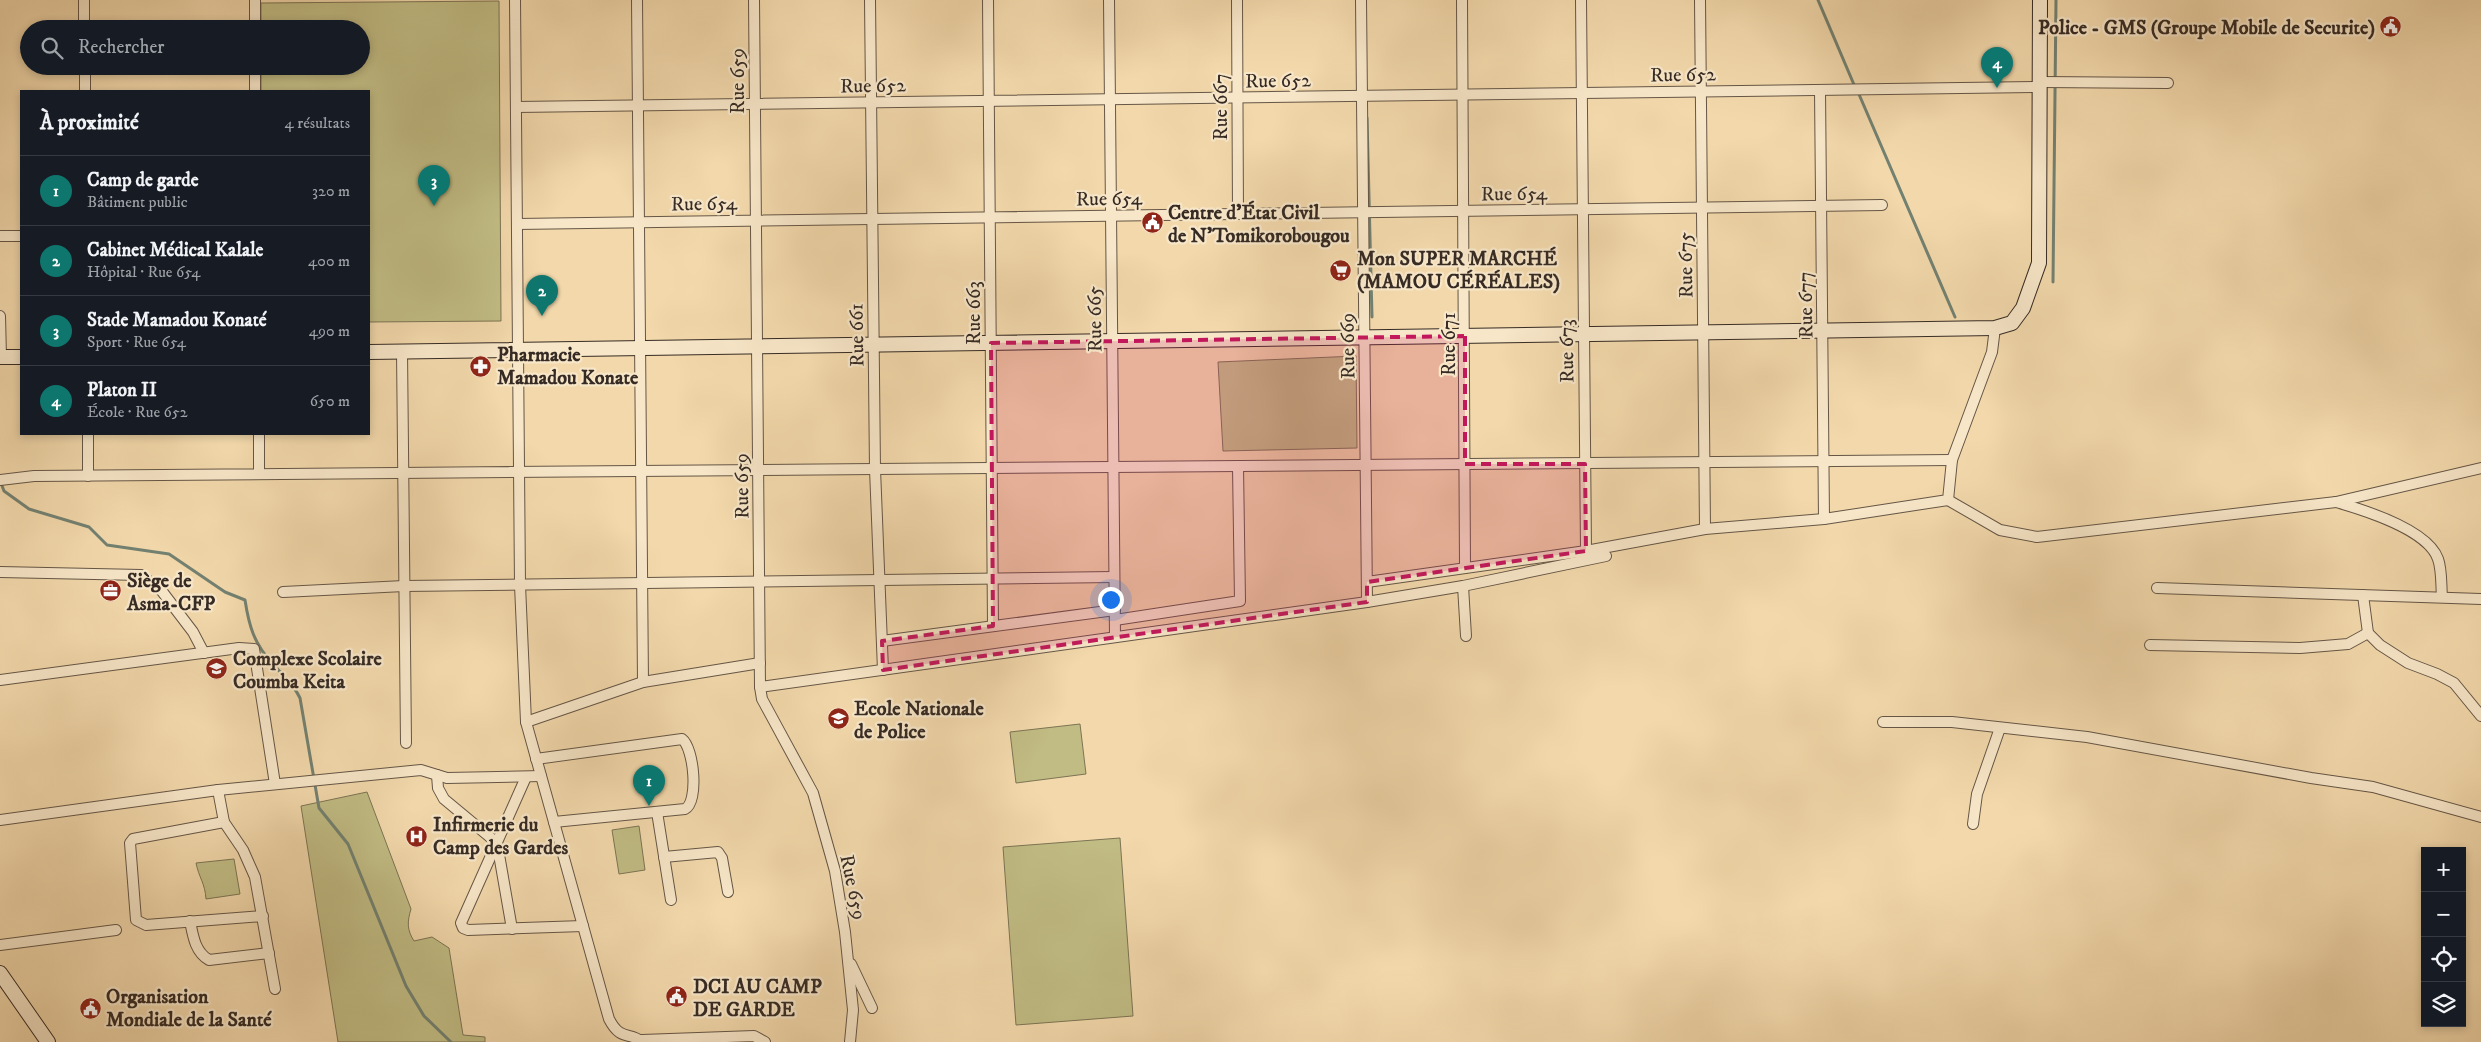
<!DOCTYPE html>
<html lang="fr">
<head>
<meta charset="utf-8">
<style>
  :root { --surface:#171b24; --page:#20242c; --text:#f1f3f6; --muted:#9ea1a6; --line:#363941; --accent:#0f766e }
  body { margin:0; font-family:"IM FELL DW Pica",serif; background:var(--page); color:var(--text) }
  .controls { position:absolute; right:15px; bottom:15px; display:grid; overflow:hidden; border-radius:0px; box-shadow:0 2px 8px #0003 }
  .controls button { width:45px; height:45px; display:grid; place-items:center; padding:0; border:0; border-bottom:1px solid var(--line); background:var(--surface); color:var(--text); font:25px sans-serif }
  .you { position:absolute; left:1110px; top:599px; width:18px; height:18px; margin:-12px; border:4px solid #fff; border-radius:50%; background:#1a73e8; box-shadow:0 0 0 8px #1a73e833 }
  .badge { display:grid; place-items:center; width:32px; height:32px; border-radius:50%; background:var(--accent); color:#fff; font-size:16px; font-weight:700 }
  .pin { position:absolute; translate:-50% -41px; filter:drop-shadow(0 1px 2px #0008) }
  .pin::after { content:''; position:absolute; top:26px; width:18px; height:15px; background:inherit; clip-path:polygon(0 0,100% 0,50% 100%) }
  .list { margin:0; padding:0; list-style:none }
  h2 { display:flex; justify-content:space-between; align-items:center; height:65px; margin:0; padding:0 20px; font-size:21px }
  h2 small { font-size:16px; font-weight:400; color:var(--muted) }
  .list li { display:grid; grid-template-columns:32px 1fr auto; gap:15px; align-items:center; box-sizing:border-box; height:70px; padding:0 20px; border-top:1px solid var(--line) }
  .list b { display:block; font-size:19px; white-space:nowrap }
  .list p { margin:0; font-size:16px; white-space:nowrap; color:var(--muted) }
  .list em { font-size:16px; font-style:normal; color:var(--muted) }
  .icon { flex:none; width:28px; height:28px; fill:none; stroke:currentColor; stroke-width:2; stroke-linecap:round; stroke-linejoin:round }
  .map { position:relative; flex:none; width:2481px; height:1042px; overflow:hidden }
  .search { position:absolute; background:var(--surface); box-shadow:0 2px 8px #0003; left:20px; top:20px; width:350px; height:55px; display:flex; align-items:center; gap:12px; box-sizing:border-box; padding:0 18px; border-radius:28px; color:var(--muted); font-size:19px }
  .panel { position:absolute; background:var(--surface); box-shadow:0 2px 8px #0003; left:20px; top:90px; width:350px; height:345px; border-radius:0px }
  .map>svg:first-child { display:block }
  .green { fill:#c1bc84; stroke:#7c7454 }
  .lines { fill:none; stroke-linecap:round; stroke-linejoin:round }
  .stream { stroke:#738171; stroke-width:3 }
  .street-casing { stroke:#655646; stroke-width:12 }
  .secondary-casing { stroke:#362b24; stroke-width:16 }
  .street { stroke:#f7e6c8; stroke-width:10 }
  .secondary { stroke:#f7e6c8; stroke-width:14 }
  .marked { fill:#c2185b; fill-opacity:0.2; stroke:#c2185b; stroke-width:4; stroke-dasharray:10 6; stroke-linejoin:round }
  .labels { text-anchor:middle; stroke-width:4.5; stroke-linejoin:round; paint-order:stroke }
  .poi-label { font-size:20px; font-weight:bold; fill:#362b24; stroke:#f7e6c8; text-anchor:start }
  .street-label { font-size:20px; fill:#362b24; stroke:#f7e6c8 }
</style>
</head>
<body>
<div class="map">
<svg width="2481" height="1042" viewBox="0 0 2481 1042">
  <rect width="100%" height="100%" fill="#f2d8ab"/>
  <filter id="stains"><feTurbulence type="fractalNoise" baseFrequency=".004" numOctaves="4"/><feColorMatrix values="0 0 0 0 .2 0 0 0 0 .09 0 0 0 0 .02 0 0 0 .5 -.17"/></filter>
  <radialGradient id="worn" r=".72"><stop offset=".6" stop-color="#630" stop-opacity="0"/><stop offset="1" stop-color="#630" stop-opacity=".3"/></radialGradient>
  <g class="green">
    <polygon points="499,1 501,321 369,322 369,91 261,91 261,66 361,66 361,29 261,29 261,3"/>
    <polygon points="1356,356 1357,448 1223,451 1218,362"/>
    <polygon points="1080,724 1086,774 1016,783 1010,732"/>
    <path d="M367 792 411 909C407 922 407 930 414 941L432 937 449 948 463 1035 485 1037V1042H338L301 806Z"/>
    <polygon points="639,826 645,870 619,874 612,830"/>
    <polygon points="1120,838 1133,1016 1016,1025 1003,847"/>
    <path d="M234 859 240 894 206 899C205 883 199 878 196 863Z"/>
  </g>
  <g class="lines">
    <g class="stream">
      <polyline points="1818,0 1855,87"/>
      <polyline points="1858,92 1955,317"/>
      <polyline points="1367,118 1372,317"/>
      <polyline points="2053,282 2056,0"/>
      <path d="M1 483 4 491 29 509 89 527 107 545 169 554 225 592 245 600C249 626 254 644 273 664 283 676 293 683 300 698L319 808 348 844 406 986 424 1016 451 1042"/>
    </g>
    <defs>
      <g id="street">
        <polyline points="84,0 84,29"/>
        <polyline points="255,0 255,29"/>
        <path d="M515 0 520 585 526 722 609 1019C621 1042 629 1031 642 1042"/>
        <polyline points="637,0 643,682"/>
        <polyline points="754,0 760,687 762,699 813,793 835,871 845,932 853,1010 850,1042"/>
        <polyline points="870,0 875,469 883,670"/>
        <polyline points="988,0 993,626"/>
        <polyline points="1109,0 1115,637"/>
        <polyline points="1237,0 1238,214"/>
        <polyline points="1361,0 1367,602"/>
        <polyline points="1462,0 1465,568"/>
        <polyline points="1581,0 1586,551"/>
        <polyline points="1700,0 1705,529"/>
        <polyline points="85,66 85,91"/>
        <polyline points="255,66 255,91"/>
        <polyline points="2041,82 2168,83"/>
        <polyline points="1820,90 1824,519"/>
        <polyline points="516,107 2041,87"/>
        <polyline points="517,224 1882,205"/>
        <polyline points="0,236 21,236"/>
        <polyline points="0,316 1,357"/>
        <polyline points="402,351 406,743"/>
        <polyline points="88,434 88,476"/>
        <polyline points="259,434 259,474"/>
        <polyline points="0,480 34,476 1952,460"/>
        <polyline points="1948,500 2000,530 2037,537 2336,502 2481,468"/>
        <path d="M2336 502C2364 510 2428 530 2438 559 2442 570 2441 585 2442 597"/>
        <polyline points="0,572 141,575 161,590 193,632 204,653"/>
        <polyline points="1367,582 1586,551 1705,529 1824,519 1948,500 1952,460 1992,352 1995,328"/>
        <polyline points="1463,586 1466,636"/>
        <polyline points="2157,588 2481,599"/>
        <polyline points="283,592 404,586 1114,577"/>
        <polyline points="2363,595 2368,633 2380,645 2408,663 2437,674 2454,683 2481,716"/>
        <polyline points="1115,620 1240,601 1238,466"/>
        <polyline points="882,641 1115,610"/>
        <polyline points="2150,645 2300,648 2348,644 2368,633"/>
        <polyline points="0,680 239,648 254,649 275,784"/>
        <polyline points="760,687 1367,602 1463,586 1606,556"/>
        <polyline points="526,722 643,682 760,663"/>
        <polyline points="1883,722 1952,722 2087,737 2311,778 2373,787 2481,817"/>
        <path d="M536 759 682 739C694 748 699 802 685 809L554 822"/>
        <polyline points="437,775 438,788 444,799 497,843 512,929"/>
        <polyline points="526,777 461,923 463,928 468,930 583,926"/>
        <polyline points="218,790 224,822 243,850 255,877 275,989"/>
        <polyline points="657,812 671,900"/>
        <polyline points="0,820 218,790 421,770 447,778 541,776"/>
        <polyline points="224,822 133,839 130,843 136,920 146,925 263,916"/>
        <polyline points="1973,824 1977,794 2000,728"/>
        <polyline points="664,857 718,852 722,858 728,892"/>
        <path d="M190 921C193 936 195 952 209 960L269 953"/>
        <polyline points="0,945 116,930"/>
        <polyline points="851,964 872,1008"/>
        <polyline points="642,1040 754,1036 765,1042"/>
      </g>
      <g id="secondary">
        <polyline points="369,352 1995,328 2012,323 2023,308 2039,263 2040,0"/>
        <polyline points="0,357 21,357"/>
        <polyline points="0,973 48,1042"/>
      </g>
    </defs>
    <use href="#street" class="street-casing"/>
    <use href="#secondary" class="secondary-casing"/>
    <use href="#street" class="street"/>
    <use href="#secondary" class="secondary"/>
  </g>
  <path class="marked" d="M1465 336V464H1585L1586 551 1367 582V602L883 670 882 641 993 626 991 343Z"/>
  <defs>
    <symbol id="civic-disc" viewBox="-11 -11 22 22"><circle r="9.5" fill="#8f2418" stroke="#f7e6c8"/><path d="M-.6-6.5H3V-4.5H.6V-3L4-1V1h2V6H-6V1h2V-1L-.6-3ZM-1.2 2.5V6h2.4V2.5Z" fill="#fff"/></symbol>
    <symbol id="supermarket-disc" viewBox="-11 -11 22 22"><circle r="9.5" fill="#8f2418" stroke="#f7e6c8"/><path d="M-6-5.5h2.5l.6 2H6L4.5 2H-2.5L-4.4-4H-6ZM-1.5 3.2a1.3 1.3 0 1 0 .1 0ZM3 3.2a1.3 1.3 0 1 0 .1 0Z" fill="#fff"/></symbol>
    <symbol id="pharmacy-disc" viewBox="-11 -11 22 22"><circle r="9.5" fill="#8f2418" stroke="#f7e6c8"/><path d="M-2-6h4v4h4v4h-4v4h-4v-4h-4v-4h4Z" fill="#fff"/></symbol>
    <symbol id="office-disc" viewBox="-11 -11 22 22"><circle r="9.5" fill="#8f2418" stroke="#f7e6c8"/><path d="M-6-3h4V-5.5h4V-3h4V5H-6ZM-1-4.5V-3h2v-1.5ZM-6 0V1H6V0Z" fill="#fff"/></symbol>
    <symbol id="school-disc" viewBox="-11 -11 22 22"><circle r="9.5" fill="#8f2418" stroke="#f7e6c8"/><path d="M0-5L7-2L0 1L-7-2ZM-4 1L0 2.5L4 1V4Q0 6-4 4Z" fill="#fff"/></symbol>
    <symbol id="university-disc" viewBox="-11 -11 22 22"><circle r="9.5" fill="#8f2418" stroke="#f7e6c8"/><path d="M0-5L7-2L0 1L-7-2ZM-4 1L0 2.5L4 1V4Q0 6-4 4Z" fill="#fff"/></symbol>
    <symbol id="hospital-disc" viewBox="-11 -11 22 22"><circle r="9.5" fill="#8f2418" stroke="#f7e6c8"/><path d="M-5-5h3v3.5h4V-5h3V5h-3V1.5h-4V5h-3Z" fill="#fff"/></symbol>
  </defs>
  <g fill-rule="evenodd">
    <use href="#civic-disc" x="2378" y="14" width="25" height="25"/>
    <use href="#civic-disc" x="1140" y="210" width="25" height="25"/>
    <use href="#supermarket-disc" x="1328" y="258" width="25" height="25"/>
    <use href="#pharmacy-disc" x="468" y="354" width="25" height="25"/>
    <use href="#office-disc" x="98" y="578" width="25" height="25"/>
    <use href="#school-disc" x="204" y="656" width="25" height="25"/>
    <use href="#university-disc" x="826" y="706" width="25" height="25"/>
    <use href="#hospital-disc" x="404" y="824" width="25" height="25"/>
    <use href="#civic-disc" x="664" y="984" width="25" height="25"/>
    <use href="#civic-disc" x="78" y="996" width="25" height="25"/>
  </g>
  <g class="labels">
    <g class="poi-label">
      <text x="2375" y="34" text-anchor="end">Police - GMS (Groupe Mobile de Securite)</text>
      <text x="1168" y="219">Centre d'État Civil<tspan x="1168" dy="23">de N'Tomikorobougou</tspan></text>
      <text x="1357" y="265">Mon SUPER MARCHÉ<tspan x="1357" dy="23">(MAMOU CÉRÉALES)</tspan></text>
      <text x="497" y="361">Pharmacie<tspan x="497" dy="23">Mamadou Konate</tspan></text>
      <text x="127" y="587">Siège de<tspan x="127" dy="23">Asma-CFP</tspan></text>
      <text x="233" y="665">Complexe Scolaire<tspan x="233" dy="23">Coumba Keita</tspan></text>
      <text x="854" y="715">Ecole Nationale<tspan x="854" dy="23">de Police</tspan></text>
      <text x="433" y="831">Infirmerie du<tspan x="433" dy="23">Camp des Gardes</tspan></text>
      <text x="693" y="993">DCI AU CAMP<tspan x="693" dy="23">DE GARDE</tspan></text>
      <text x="106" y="1003">Organisation<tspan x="106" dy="23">Mondiale de la Santé</tspan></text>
    </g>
    <g class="street-label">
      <text transform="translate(1683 74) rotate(-1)" y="7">Rue 652</text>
      <text transform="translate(1278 80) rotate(-1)" y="7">Rue 652</text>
      <text transform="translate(737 81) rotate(-90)" y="7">Rue 659</text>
      <text transform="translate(873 85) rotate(-1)" y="7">Rue 652</text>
      <text transform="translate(1220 107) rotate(-90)" y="7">Rue 667</text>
      <text transform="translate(1514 193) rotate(-1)" y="7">Rue 654</text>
      <text transform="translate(1109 198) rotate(-1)" y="7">Rue 654</text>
      <text transform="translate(704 203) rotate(-1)" y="7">Rue 654</text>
      <text transform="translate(1685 265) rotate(-91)" y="7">Rue 675</text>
      <text transform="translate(1805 305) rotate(-91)" y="7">Rue 677</text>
      <text transform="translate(973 313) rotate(-90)" y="7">Rue 663</text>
      <text transform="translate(1094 319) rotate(-91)" y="7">Rue 665</text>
      <text transform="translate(856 335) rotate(-91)" y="7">Rue 661</text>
      <text transform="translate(1448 344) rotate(-90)" y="7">Rue 671</text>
      <text transform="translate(1347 346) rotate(-91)" y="7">Rue 669</text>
      <text transform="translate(1566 351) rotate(-91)" y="7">Rue 673</text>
      <text transform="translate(741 486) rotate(-91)" y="7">Rue 659</text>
      <text transform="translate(854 887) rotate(78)" y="7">Rue 659</text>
    </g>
  </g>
  <rect width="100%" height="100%" filter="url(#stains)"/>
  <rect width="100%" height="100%" fill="url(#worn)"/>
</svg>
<div class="controls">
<button>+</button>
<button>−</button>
<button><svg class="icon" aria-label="locate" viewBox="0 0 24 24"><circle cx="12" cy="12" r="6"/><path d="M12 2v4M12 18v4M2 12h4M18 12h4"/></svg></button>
<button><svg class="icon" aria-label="layers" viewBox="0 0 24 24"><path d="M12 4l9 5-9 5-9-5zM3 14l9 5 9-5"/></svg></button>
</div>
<div class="you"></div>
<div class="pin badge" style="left:649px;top:806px">1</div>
<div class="pin badge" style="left:542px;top:316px">2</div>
<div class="pin badge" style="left:434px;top:206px">3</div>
<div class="pin badge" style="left:1997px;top:88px">4</div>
<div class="search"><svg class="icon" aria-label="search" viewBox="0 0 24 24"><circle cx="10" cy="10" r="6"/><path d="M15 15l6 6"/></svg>Rechercher</div>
<section class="panel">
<h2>À proximité<small>4 résultats</small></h2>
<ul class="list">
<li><span class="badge">1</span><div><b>Camp de garde</b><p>Bâtiment public</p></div><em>320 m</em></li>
<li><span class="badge">2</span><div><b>Cabinet Médical Kalale</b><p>Hôpital · Rue 654</p></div><em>400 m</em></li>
<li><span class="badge">3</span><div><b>Stade Mamadou Konaté</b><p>Sport · Rue 654</p></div><em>490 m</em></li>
<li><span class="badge">4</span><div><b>Platon II</b><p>École · Rue 652</p></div><em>650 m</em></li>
</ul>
</section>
</div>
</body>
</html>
